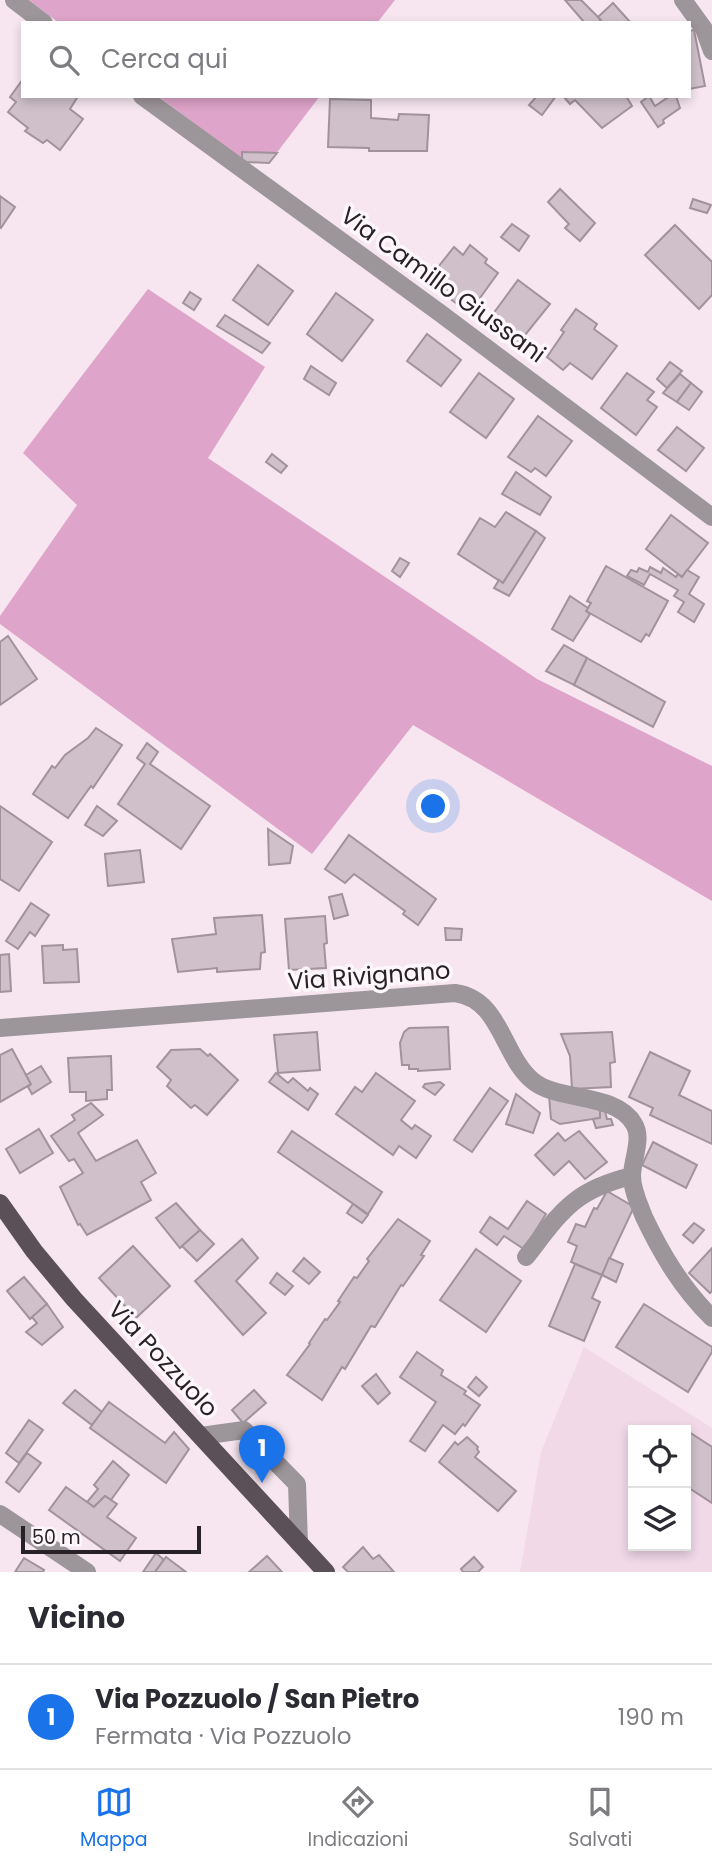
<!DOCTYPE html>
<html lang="it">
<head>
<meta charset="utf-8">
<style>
  :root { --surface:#fff; --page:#f7f7f7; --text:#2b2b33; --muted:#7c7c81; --line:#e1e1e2; --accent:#1a73e8 }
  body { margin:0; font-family:Poppins,sans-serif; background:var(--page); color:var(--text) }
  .controls { position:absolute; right:21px; bottom:21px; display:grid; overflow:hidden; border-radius:0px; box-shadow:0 4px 10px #0003 }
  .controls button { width:63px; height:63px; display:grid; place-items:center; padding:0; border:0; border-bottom:2px solid var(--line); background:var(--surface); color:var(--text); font:35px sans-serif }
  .scale { position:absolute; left:21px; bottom:18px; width:180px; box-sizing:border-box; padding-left:7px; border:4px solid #282226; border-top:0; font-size:19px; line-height:24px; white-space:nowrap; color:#282226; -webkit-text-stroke:5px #fdf7fb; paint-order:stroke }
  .you { position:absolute; left:434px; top:807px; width:24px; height:24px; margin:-18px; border:5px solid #fff; border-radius:50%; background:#1a73e8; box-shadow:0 0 0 10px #1a73e833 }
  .badge { display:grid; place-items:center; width:46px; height:46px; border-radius:50%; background:var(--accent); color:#fff; font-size:23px; font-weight:700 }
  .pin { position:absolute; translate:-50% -58px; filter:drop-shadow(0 2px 4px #0008) }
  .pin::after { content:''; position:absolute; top:37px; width:24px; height:21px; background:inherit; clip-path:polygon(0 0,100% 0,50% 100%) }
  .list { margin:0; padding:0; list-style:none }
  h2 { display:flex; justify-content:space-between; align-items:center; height:91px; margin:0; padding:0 28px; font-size:30px }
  h2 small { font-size:23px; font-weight:400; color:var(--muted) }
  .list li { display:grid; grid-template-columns:46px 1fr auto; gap:21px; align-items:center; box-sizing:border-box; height:105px; padding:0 28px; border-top:2px solid var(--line) }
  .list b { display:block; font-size:26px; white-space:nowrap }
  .list p { margin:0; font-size:23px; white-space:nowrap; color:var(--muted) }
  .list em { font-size:23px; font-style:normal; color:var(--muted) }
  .icon { flex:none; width:38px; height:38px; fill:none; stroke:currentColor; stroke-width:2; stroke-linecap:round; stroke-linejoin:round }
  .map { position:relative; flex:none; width:712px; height:1572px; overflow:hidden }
  .search { position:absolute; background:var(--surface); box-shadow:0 4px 10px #0003; left:21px; right:21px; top:21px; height:77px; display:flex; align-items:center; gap:18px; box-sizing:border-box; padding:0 24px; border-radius:0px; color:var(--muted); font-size:26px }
  .sheet { height:196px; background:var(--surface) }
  nav { display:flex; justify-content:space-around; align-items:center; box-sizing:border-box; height:98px; border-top:2px solid var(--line); background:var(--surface); font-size:19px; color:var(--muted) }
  nav a { display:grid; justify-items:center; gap:4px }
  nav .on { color:var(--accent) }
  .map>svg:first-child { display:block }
  .built { fill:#f1d9e8; fill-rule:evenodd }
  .green { fill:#dea4c9 }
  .building { fill:#d0c0ca; stroke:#a1929b; stroke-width:2 }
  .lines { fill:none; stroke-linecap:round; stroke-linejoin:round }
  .minor { stroke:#9c9599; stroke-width:18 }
  .major { stroke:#5b5057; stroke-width:18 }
  .labels { text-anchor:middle; stroke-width:7; stroke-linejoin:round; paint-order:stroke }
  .street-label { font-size:24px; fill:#282226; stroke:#fdf7fb }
</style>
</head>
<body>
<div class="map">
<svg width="712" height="1572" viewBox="0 0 712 1572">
  <rect width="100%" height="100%" fill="#f7e6f0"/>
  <path class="built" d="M584 1347 712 1428V1572H520L541 1452ZM633 1430H686V1546H633Z"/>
  <g class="green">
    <polygon points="29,0 395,0 377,23 59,23"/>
    <polygon points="158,96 320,96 269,163 246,162"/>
    <polygon points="148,289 265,367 208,458 537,679 712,766 712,901 413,725 312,854 0,624 0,616 77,505 23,453"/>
  </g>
  <g class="building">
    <polygon points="565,0 581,0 601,20 598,23 582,23 584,22"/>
    <polygon points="613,3 631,23 598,23 601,20 598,17"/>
    <polygon points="694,30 705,86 689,89 689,31"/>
    <polygon points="23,79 23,96 74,96 77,98 70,109 83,119 60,150 47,140 43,143 25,131 28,128 8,112 16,102 10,97"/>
    <polygon points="537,96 556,96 542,115 529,105"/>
    <polygon points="563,96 626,96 632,106 602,128 575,100 570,104"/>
    <polygon points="649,96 655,106 670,96 676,96 680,108 663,120 664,123 658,127 641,102"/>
    <polygon points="330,99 371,100 371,118 398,120 399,114 429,115 427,151 369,151 369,148 328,147"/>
    <polygon points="242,152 277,153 269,163 246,162 242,159"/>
    <polygon points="560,189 595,223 580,241 565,228 569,224 548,202"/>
    <polygon points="0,196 15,207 1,228 0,227"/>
    <polygon points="693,199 711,205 707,213 690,208"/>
    <polygon points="512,224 529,236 519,251 501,237"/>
    <polygon points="675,225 712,262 712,295 699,309 645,255"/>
    <polygon points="470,245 487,259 485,263 498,273 469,313 427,281 454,247 463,255"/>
    <polygon points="258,265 293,291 268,325 233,300"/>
    <polygon points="518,280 550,304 517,345 487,322"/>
    <polygon points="190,292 201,299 194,310 183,303"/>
    <polygon points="336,293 373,320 342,361 307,334"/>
    <polygon points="576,309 597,324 594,329 617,346 592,379 570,363 563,370 547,357 564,332 561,330"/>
    <polygon points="225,315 270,343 262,353 217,326"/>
    <polygon points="427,334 461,360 441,386 407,361"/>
    <polygon points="670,362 682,371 667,388 657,379"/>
    <polygon points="311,366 336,383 329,395 304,379"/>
    <polygon points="479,373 514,399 486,438 450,412"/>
    <polygon points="627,373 654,392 647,400 657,407 636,435 601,408"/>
    <polygon points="680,374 691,383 677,402 663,393"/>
    <polygon points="691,383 702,392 689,410 677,402"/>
    <polygon points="538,416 572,441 546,476 535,468 531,472 508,457"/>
    <polygon points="677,427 704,448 686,471 658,450"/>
    <polygon points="272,454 287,466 281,473 266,462"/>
    <polygon points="516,472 551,497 540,515 502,494"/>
    <polygon points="506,512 536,531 503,583 458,554 480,518 495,527"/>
    <polygon points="671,515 708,543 682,577 646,549"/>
    <polygon points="536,531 545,538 509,596 494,588 499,580 503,583"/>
    <polygon points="400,558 409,563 400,577 392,571"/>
    <polygon points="606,566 668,601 649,636 646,634 641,642 586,611 591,603 587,601"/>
    <polygon points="650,567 661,573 663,568 676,577 678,574 682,577 687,570 699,577 689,594 704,604 694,622 678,612 684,602 674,596 678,590 650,574 644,585 627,576 631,570 637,572 639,568 648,572"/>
    <polygon points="570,596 588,608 586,611 590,614 573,641 552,629"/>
    <polygon points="8,636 37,679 0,705 0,642"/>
    <polygon points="564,645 587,658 574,685 546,671"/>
    <polygon points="587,658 665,702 653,727 574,685"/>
    <polygon points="96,728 122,745 93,788 91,786 68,818 33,794 52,766 55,768 65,755 88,738"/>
    <polygon points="147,743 158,752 150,764 210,806 181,849 118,804 145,764 137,758"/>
    <polygon points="0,806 52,842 19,891 0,879"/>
    <polygon points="97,806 117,821 103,836 85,825"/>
    <polygon points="268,829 293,846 290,863 269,865"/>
    <polygon points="349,835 436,899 418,925 403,914 405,911 354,874 345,883 325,869"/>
    <polygon points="140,850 144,882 108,886 105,854"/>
    <polygon points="342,894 348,915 334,919 329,897"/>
    <polygon points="31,903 49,915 35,936 30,932 18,949 6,941"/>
    <polygon points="262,915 265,952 261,953 260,969 217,972 217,968 178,972 172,939 216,934 214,918"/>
    <polygon points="325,916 327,943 324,944 326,968 289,970 285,919"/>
    <polygon points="445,928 462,929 461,940 446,940"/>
    <polygon points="63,945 63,950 77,949 79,982 44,983 42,946"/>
    <polygon points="9,954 11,991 0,992 0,955"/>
    <polygon points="448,1027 450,1069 418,1071 418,1069 409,1069 409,1065 402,1065 400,1043 404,1032 409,1028"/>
    <polygon points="317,1032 320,1070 278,1073 274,1035"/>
    <polygon points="612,1032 615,1062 610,1063 611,1087 572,1089 570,1056 561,1034"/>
    <polygon points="12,1049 31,1084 0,1102 0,1055"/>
    <polygon points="200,1049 208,1056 210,1054 238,1080 207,1115 195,1105 191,1108 167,1086 171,1080 157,1067 171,1050"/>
    <polygon points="650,1052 690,1071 679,1095 712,1111 712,1144 650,1115 653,1108 629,1097"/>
    <polygon points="111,1056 112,1090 107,1090 107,1099 86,1101 86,1092 70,1092 68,1058"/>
    <polygon points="41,1066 51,1082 32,1094 28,1087 31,1084 26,1075"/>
    <polygon points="276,1073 288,1083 293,1078 308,1091 310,1088 318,1094 308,1110 269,1082"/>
    <polygon points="376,1073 415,1101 401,1120 412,1129 415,1125 431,1136 416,1158 399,1146 393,1155 336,1114 355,1087 362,1092"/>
    <polygon points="440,1082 444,1085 435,1095 423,1087 425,1084"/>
    <polygon points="490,1088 508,1101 472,1152 454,1140"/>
    <polygon points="516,1094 540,1113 533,1133 506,1124"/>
    <polygon points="549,1096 600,1110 600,1118 560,1124 551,1119"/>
    <polygon points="91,1103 103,1115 78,1133 96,1161 137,1140 156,1173 141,1182 151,1200 87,1235 80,1224 78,1225 60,1187 83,1173 74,1159 69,1161 51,1136 75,1120 72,1115"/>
    <polygon points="600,1110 605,1111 607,1119 611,1119 613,1125 596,1128 593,1119 600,1118"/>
    <polygon points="39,1129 53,1153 20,1173 6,1149"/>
    <polygon points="292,1131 382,1192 368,1214 278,1152"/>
    <polygon points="579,1131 607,1162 585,1179 569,1161 554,1175 535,1155 558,1133 565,1141"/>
    <polygon points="653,1142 697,1165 686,1188 642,1165"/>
    <polygon points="607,1191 634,1207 602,1275 571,1262 577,1246 568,1242 576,1224 585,1227 594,1208 597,1209"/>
    <polygon points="527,1201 546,1214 524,1249 504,1236 497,1245 480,1232 490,1217 508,1229"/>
    <polygon points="176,1203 200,1230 180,1248 156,1218"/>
    <polygon points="353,1204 368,1215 362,1223 347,1213"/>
    <polygon points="398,1219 430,1241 421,1255 424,1256 403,1286 401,1285 375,1327 371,1326 345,1369 342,1367 322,1400 287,1375 310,1344 309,1343 325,1319 327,1320 340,1302 338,1301 354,1277 357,1278 369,1261 367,1259"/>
    <polygon points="694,1223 704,1230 693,1243 683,1235"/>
    <polygon points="200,1230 214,1244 197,1261 182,1246"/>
    <polygon points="242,1239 258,1258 236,1281 266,1313 243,1335 195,1281"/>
    <polygon points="133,1246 170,1286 136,1318 99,1278"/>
    <polygon points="712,1248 712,1291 710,1293 689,1273"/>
    <polygon points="476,1249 521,1281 486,1332 440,1300"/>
    <polygon points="304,1258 320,1272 309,1284 293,1271"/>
    <polygon points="609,1258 623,1264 616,1282 602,1275"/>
    <polygon points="575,1264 602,1275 592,1298 600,1302 584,1341 549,1326"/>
    <polygon points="277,1273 293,1286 285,1295 270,1283"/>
    <polygon points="24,1277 47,1304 30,1319 7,1291"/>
    <polygon points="47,1304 63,1327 42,1345 26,1332 37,1323 32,1317"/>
    <polygon points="644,1304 712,1347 712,1352 688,1392 616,1347"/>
    <polygon points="417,1352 443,1370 441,1375 466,1391 464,1394 480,1405 465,1426 463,1424 455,1434 443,1425 425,1451 410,1441 436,1402 400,1377"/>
    <polygon points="376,1374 390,1393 378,1404 362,1386"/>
    <polygon points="476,1377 487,1387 479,1396 468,1387"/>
    <polygon points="75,1390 102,1412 92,1425 63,1403"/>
    <polygon points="254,1390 266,1403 243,1423 232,1410"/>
    <polygon points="109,1402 165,1443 174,1432 189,1449 166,1483 90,1428"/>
    <polygon points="29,1420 43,1430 19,1463 6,1453"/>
    <polygon points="686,1430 712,1447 712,1503 686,1486"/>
    <polygon points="467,1437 478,1447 477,1449 479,1452 475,1457 516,1491 498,1511 439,1462 455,1442 458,1445"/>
    <polygon points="27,1453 41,1463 19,1492 6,1482"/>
    <polygon points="113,1461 129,1475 111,1500 105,1496 94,1507 87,1502 98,1489 94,1485"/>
    <polygon points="66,1487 94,1507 105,1496 117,1504 107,1517 136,1538 120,1561 49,1510"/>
    <polygon points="363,1547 373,1559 379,1555 394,1572 348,1572 343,1567"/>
    <polygon points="156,1553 164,1560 155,1572 143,1572"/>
    <polygon points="267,1556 282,1572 249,1572"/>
    <polygon points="166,1557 186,1572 155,1572"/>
    <polygon points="474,1557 483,1567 478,1572 463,1572 461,1569"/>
    <polygon points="24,1558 44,1570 43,1572 15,1572"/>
  </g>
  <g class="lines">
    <g class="minor">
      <polyline points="14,0 44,23"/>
      <polyline points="683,0 704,29 712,51"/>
      <polyline points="142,96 440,313 712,517"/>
      <path d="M0 1028 455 993C501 999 502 1056 533 1081 558 1102 616 1092 634 1124 643 1138 632 1160 632 1176 632 1190 639 1204 644 1217 662 1255 682 1288 712 1318"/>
      <path d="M526 1257C561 1212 573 1190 632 1176"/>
      <polyline points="201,1436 244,1430 297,1484 299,1543"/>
      <polyline points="0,1514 87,1572"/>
    </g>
    <polyline class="major" points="0,1203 34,1251 74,1299 326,1572"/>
  </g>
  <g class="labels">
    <g class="street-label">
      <text transform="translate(443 285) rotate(36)" y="8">Via Camillo Giussani</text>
      <text transform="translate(369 976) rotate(-4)" y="8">Via Rivignano</text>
      <text transform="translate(163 1359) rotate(47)" y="8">Via Pozzuolo</text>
    </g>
  </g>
</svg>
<div class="controls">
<button><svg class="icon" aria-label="locate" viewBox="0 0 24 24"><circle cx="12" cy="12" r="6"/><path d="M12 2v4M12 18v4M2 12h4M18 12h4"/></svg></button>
<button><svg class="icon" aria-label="layers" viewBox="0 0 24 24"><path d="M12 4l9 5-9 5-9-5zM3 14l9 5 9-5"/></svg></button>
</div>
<div class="scale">50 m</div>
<div class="you"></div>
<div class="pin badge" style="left:262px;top:1483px">1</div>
<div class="search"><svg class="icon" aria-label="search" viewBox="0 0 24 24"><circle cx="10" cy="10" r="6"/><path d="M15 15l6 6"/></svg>Cerca qui</div>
</div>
<section class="sheet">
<h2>Vicino<small></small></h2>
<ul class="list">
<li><span class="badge">1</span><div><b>Via Pozzuolo / San Pietro</b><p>Fermata · Via Pozzuolo</p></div><em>190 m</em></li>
</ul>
</section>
<nav>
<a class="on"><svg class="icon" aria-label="map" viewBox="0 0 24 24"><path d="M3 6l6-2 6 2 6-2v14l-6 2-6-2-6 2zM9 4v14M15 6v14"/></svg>Mappa</a>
<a><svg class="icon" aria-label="directions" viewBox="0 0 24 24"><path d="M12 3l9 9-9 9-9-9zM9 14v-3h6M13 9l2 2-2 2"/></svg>Indicazioni</a>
<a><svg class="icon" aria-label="saved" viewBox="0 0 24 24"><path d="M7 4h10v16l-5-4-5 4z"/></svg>Salvati</a>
</nav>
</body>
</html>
